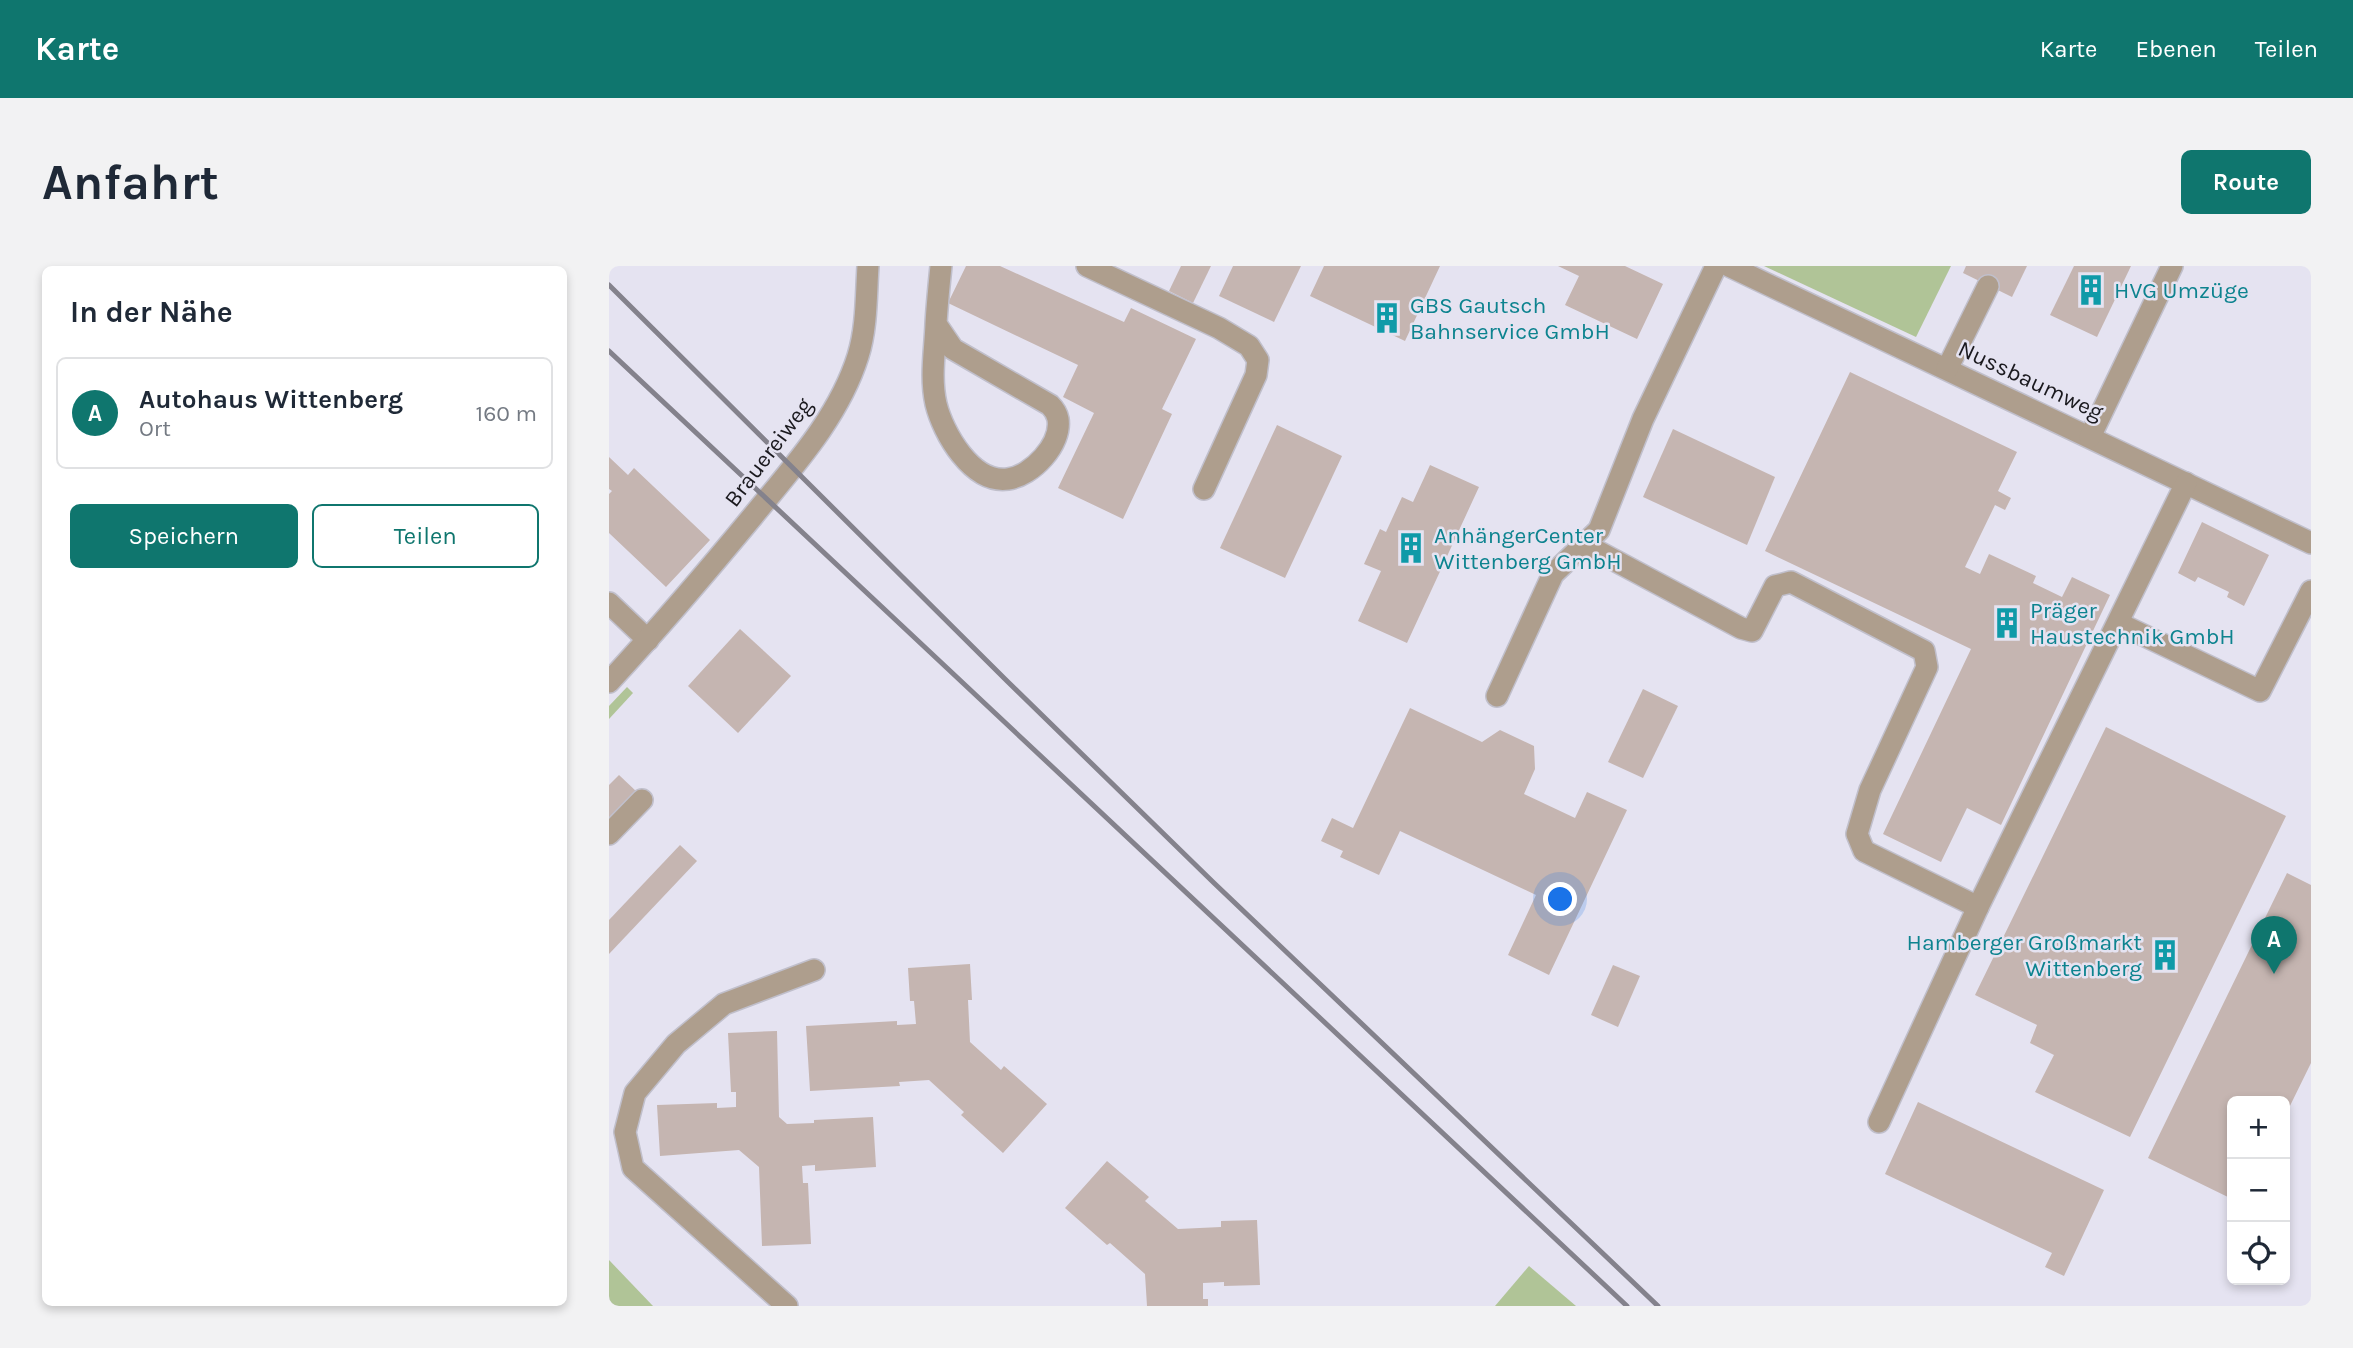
<!DOCTYPE html>
<html lang="de">
<head>
<meta charset="utf-8">
<style>
  :root { --surface:#fff; --page:#f2f2f3; --text:#1f2937; --muted:#747a83; --line:#e0e1e3; --accent:#0f766e }
  body { margin:0; font-family:Karla,sans-serif; background:var(--page); color:var(--text) }
  .controls { position:absolute; right:21px; bottom:21px; display:grid; overflow:hidden; border-radius:10px; box-shadow:0 4px 10px #0003 }
  .controls button { width:63px; height:63px; display:grid; place-items:center; padding:0; border:0; border-bottom:2px solid var(--line); background:var(--surface); color:var(--text); font:35px sans-serif }
  .you { position:absolute; left:952px; top:634px; width:24px; height:24px; margin:-18px; border:5px solid #fff; border-radius:50%; background:#1a73e8; box-shadow:0 0 0 10px #1a73e833 }
  .badge { display:grid; place-items:center; width:46px; height:46px; border-radius:50%; background:var(--accent); color:#fff; font-size:23px; font-weight:700 }
  .pin { position:absolute; translate:-50% -58px; filter:drop-shadow(0 2px 4px #0008) }
  .pin::after { content:''; position:absolute; top:37px; width:24px; height:21px; background:inherit; clip-path:polygon(0 0,100% 0,50% 100%) }
  .list { margin:0; padding:0; list-style:none }
  h2 { display:flex; justify-content:space-between; align-items:center; height:91px; margin:0; padding:0 28px; font-size:30px }
  h2 small { font-size:23px; font-weight:400; color:var(--muted) }
  .list li { display:grid; grid-template-columns:46px 1fr auto; gap:21px; align-items:center; box-sizing:border-box; height:112px; margin:0 14px 14px; padding:0 14px; border:2px solid var(--line); border-radius:10px }
  .list b { display:block; font-size:26px; white-space:nowrap }
  .list p { margin:0; font-size:23px; white-space:nowrap; color:var(--muted) }
  .list em { font-size:23px; font-style:normal; color:var(--muted) }
  .actions { display:flex; gap:14px; padding:21px 28px }
  .actions a { flex:1; padding:16px 0; border:2px solid var(--accent); border-radius:10px; text-align:center; font-size:24px; color:var(--accent) }
  .actions .main { background:var(--accent); color:#fff }
  .icon { flex:none; width:38px; height:38px; fill:none; stroke:currentColor; stroke-width:2; stroke-linecap:round; stroke-linejoin:round }
  .map { position:relative; flex:none; width:1702px; height:1040px; overflow:hidden; border-radius:10px }
  header { display:flex; align-items:center; gap:42px; box-sizing:border-box; height:98px; padding:0 35px; background:var(--accent); color:#fff }
  header strong { font-size:33px }
  nav { display:flex; gap:38px; margin-inline-start:auto; font-size:24px }
  .intro { display:flex; align-items:center; justify-content:space-between; box-sizing:border-box; height:168px; padding:0 42px }
  h1 { margin:0; font-size:49px }
  .button { padding:18px 32px; border-radius:10px; background:var(--accent); color:#fff; font-size:24px; font-weight:700 }
  main { display:flex; gap:42px; padding:0 42px }
  aside { flex:1; background:var(--surface); border-radius:10px; box-shadow:0 4px 10px #0003 }
  .map>svg:first-child { display:block }
  .green { fill:#b0c497 }
  .building { fill:#c5b5b1 }
  .lines { fill:none; stroke-linecap:round; stroke-linejoin:round }
  .minor-casing { stroke:#c0bfcb; stroke-width:24 }
  .minor { stroke:#ae9e8d; stroke-width:21 }
  .rail { stroke:#84828c; stroke-width:5 }
  .labels { text-anchor:middle; stroke-width:5; stroke-linejoin:round; paint-order:stroke }
  .culture-label { font-size:23px; fill:#0d838f; stroke:#e5e3f1; text-anchor:start }
  .street-label { font-size:23px; fill:#1a191e; stroke:#e5e3f1 }
</style>
</head>
<body>
<header>
<strong>Karte</strong>
<nav><a>Karte</a><a>Ebenen</a><a>Teilen</a></nav>
</header>
<div class="intro"><h1>Anfahrt</h1><a class="button">Route</a></div>
<main>
<aside>
<h2>In der Nähe<small></small></h2>
<ul class="list">
<li><span class="badge">A</span><div><b>Autohaus Wittenberg</b><p>Ort</p></div><em>160 m</em></li>
</ul>
<div class="actions"><a class="main">Speichern</a><a>Teilen</a></div>
</aside>
<div class="map">
<svg width="1702" height="1040" viewBox="0 0 1702 1040">
  <rect width="100%" height="100%" fill="#e5e3f1"/>
  <g class="green">
    <polygon points="1155,0 1342,0 1307,71"/>
    <polygon points="18,421 24,427 0,453 0,440"/>
    <polygon points="0,994 44,1040 0,1040"/>
    <polygon points="920,1000 967,1040 886,1040"/>
  </g>
  <g class="building">
    <polygon points="357,0 391,0 515,56 522,42 587,73 553,143 563,148 514,253 449,222 485,147 454,131 469,99 339,37"/>
    <polygon points="572,0 602,0 584,37 560,25"/>
    <polygon points="624,0 692,0 665,56 610,30"/>
    <polygon points="715,0 831,0 796,75 701,30"/>
    <polygon points="949,0 1016,0 1054,18 1028,73 956,39 970,10"/>
    <polygon points="1357,0 1418,0 1403,31 1354,7"/>
    <polygon points="1465,0 1522,0 1488,71 1441,49"/>
    <polygon points="1241,106 1408,186 1389,225 1402,232 1396,244 1386,239 1356,301 1371,308 1380,288 1427,310 1424,317 1453,331 1463,311 1501,329 1392,559 1358,542 1332,596 1274,568 1362,383 1156,285"/>
    <polygon points="668,159 733,190 676,312 611,282"/>
    <polygon points="1064,163 1166,211 1138,279 1034,231"/>
    <polygon points="0,191 19,209 25,202 101,274 57,321 0,267 0,228 3,225 0,223"/>
    <polygon points="821,199 870,221 798,377 749,355 772,305 755,298 771,263 777,266 793,231 804,236"/>
    <polygon points="1593,256 1660,289 1635,340 1618,331 1620,326 1589,311 1586,316 1569,307"/>
    <polygon points="131,363 182,410 129,467 79,420"/>
    <polygon points="1034,423 1069,440 1034,512 999,496"/>
    <polygon points="801,442 873,476 891,464 925,480 926,503 915,528 966,552 978,526 1018,544 940,709 899,689 927,629 791,565 770,609 731,591 734,585 712,575 723,552 744,562"/>
    <polygon points="1497,461 1677,550 1521,871 1426,826 1445,789 1421,777 1428,759 1366,729"/>
    <polygon points="10,509 29,527 0,558 0,519"/>
    <polygon points="71,579 88,595 0,688 0,654"/>
    <polygon points="1678,607 1702,619 1702,797 1676,850 1676,835 1623,835 1623,933 1539,892"/>
    <polygon points="361,698 363,734 359,734 361,776 392,804 395,800 438,838 394,887 352,849 355,846 320,814 290,816 291,820 201,825 197,760 288,755 288,759 307,758 305,735 301,735 299,702"/>
    <polygon points="1004,699 1031,710 1009,761 982,749"/>
    <polygon points="168,765 170,851 178,858 205,857 205,854 264,851 267,901 206,905 206,899 193,900 194,917 199,917 202,978 153,980 150,901 130,884 51,890 48,839 108,837 108,842 127,841 127,826 122,826 119,767"/>
    <polygon points="1309,836 1495,924 1455,1010 1436,1001 1443,987 1276,908"/>
    <polygon points="498,895 540,931 536,935 569,963 612,961 612,955 648,954 651,1019 615,1020 615,1016 594,1017 594,1033 599,1033 599,1040 538,1040 536,1008 501,977 498,979 456,942"/>
  </g>
  <g class="lines">
    <defs>
      <g id="minor">
        <polyline points="478,0 610,62 640,80 649,94 647,109 595,223"/>
        <polyline points="1120,0 1702,277"/>
        <path d="M327 58 344 83 441 139C444 142 448 148 449 153 453 178 423 210 399 213 363 218 334 167 327 138 321 111 326 85 327 58 328 39 330 20 332 0"/>
        <polyline points="1338,103 1379,20"/>
        <polyline points="1481,171 1563,0"/>
        <polyline points="975,278 1132,362 1143,365 1166,320 1182,316 1315,385 1318,401 1261,524 1248,568 1255,585 1369,641"/>
        <polyline points="0,337 39,374"/>
        <polyline points="1509,357 1651,425 1702,325"/>
        <path d="M0 416C50 362 97 307 144 250 184 201 230 151 249 90 258 61 257 30 259 0"/>
        <polyline points="888,430 944,308 990,264 1034,153 1107,0"/>
        <polyline points="0,568 33,534"/>
        <polyline points="1270,856 1369,641 1577,217"/>
        <polyline points="178,1040 24,902 16,866 26,827 67,778 115,738 205,704"/>
      </g>
    </defs>
    <use href="#minor" class="minor-casing"/>
    <use href="#minor" class="minor"/>
    <g class="rail">
      <polyline points="0,19 398,415 605,617 1049,1040"/>
      <polyline points="0,85 1018,1040"/>
    </g>
  </g>
  <defs>
    <symbol id="building-bare" viewBox="-9 -9 18 18"><path d="M-4-6H4V6H1V3H-1V6H-4ZM-2.5-4.3h1.7v1.8h-1.7ZM.8-4.3h1.7v1.8H.8ZM-2.5-1h1.7V.8h-1.7ZM.8-1h1.7V.8H.8Z" fill="#0f9aa8" stroke="#e5e3f1" stroke-width="2.5" paint-order="stroke"/></symbol>
  </defs>
  <g fill-rule="evenodd">
    <use href="#building-bare" x="1460" y="2" width="44" height="44"/>
    <use href="#building-bare" x="756" y="30" width="44" height="44"/>
    <use href="#building-bare" x="780" y="260" width="44" height="44"/>
    <use href="#building-bare" x="1376" y="335" width="44" height="44"/>
    <use href="#building-bare" x="1534" y="667" width="44" height="44"/>
  </g>
  <g class="labels">
    <g class="culture-label">
      <text x="1505" y="32">HVG Umzüge</text>
      <text x="801" y="47">GBS Gautsch<tspan x="801" dy="26">Bahnservice GmbH</tspan></text>
      <text x="825" y="277">AnhängerCenter<tspan x="825" dy="26">Wittenberg GmbH</tspan></text>
      <text x="1421" y="352">Präger<tspan x="1421" dy="26">Haustechnik GmbH</tspan></text>
      <text x="1533" y="684" text-anchor="end">Hamberger Großmarkt<tspan x="1533" dy="26">Wittenberg</tspan></text>
    </g>
    <g class="street-label">
      <text transform="translate(1422 114) rotate(25)" y="8">Nussbaumweg</text>
      <text transform="translate(159 186) rotate(-53)" y="8">Brauereiweg</text>
    </g>
  </g>
</svg>
<div class="controls">
<button>+</button>
<button>−</button>
<button><svg class="icon" aria-label="locate" viewBox="0 0 24 24"><circle cx="12" cy="12" r="6"/><path d="M12 2v4M12 18v4M2 12h4M18 12h4"/></svg></button>
</div>
<div class="you"></div>
<div class="pin badge" style="left:1665px;top:708px">A</div>
</div>
</main>
</body>
</html>
